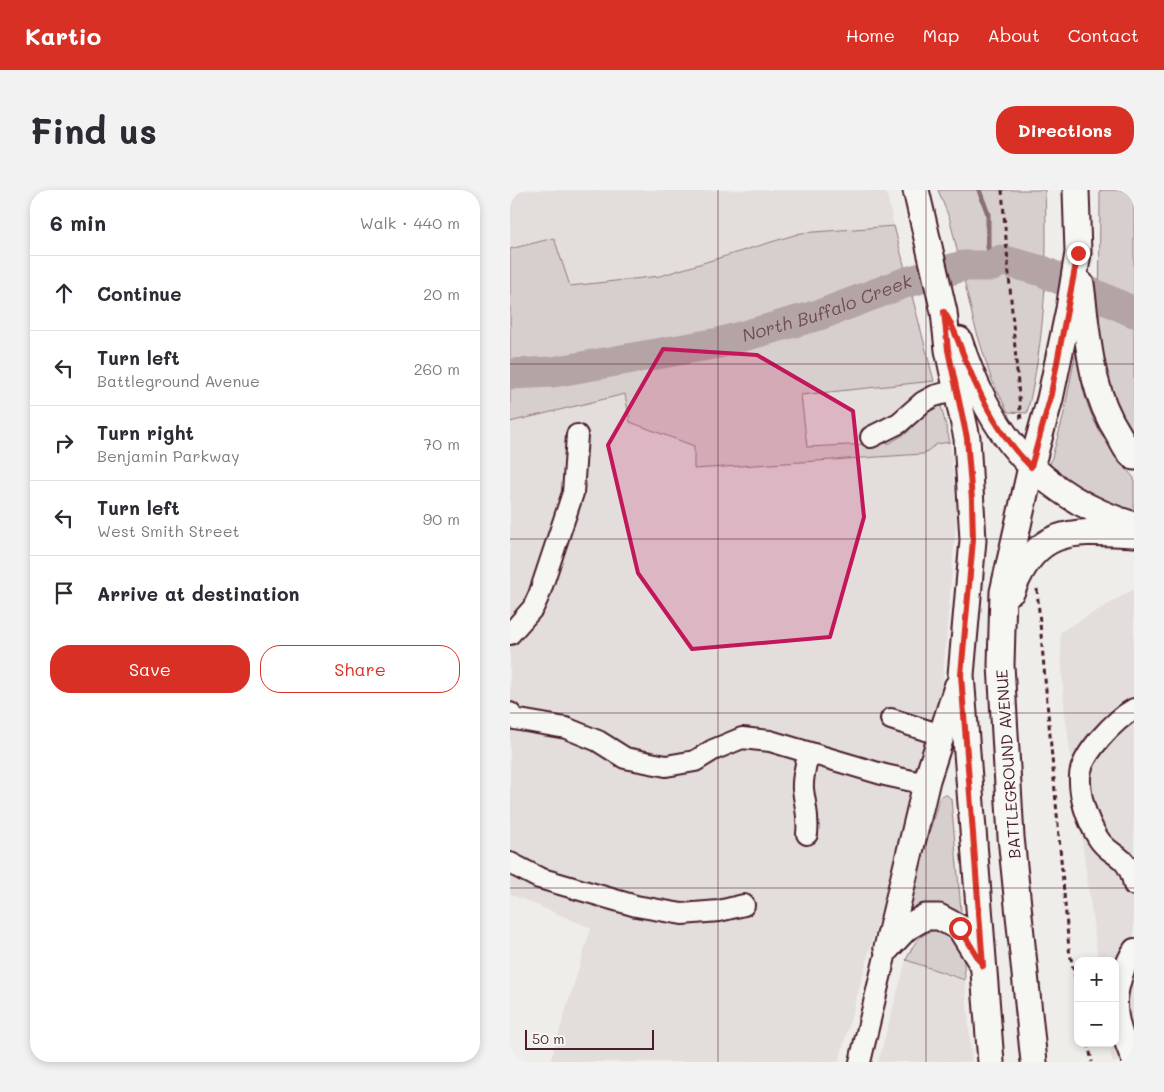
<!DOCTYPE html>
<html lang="en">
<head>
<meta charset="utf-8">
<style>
  :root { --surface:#fff; --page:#f2f2f3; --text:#2b2b33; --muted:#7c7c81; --line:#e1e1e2; --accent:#d93025 }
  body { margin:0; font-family:Mali,sans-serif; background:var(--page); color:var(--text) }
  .controls { position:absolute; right:15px; bottom:15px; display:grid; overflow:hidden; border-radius:10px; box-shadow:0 2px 8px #0003 }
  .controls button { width:45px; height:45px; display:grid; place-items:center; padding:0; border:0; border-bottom:1px solid var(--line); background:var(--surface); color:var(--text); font:25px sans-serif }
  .scale { position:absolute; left:15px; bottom:12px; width:129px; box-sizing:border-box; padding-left:5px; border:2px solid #4a1f2b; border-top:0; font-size:14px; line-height:18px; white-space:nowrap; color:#4a1f2b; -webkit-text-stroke:4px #f6f6f2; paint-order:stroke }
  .stop { position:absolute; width:15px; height:15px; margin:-11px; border:4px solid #d93025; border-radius:50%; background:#fff }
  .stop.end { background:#d93025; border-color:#fff; box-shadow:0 1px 5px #0008 }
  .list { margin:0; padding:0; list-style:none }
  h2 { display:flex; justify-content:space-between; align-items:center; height:65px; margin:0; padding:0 20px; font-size:21px }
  h2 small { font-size:16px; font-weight:400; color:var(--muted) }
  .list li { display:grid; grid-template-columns:32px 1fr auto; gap:15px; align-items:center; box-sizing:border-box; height:75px; padding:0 20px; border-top:1px solid var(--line) }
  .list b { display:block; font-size:19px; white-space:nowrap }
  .list p { margin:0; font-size:16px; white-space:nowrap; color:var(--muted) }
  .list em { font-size:16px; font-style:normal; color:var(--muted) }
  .actions { display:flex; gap:10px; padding:15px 20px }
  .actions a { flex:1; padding:11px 0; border:1px solid var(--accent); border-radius:20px; text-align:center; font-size:18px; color:var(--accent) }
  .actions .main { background:var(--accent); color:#fff }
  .icon { flex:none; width:28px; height:28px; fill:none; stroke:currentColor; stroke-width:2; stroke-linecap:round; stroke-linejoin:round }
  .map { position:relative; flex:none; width:624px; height:872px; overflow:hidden; border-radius:20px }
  header { display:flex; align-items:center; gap:30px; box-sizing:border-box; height:70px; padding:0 25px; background:var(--accent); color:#fff }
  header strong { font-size:24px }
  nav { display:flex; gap:28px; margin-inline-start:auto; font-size:18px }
  .intro { display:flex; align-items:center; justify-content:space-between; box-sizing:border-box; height:120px; padding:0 30px }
  h1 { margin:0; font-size:35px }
  .button { padding:12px 22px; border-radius:20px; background:var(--accent); color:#fff; font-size:18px; font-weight:700 }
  main { display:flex; gap:30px; padding:0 30px }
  aside { flex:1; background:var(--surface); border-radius:20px; box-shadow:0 2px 8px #0003 }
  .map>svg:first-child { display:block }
  .built { fill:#e3dedc }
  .green { fill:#d7cfce; stroke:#90777c }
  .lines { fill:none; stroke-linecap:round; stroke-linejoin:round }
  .stream { stroke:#8a6f74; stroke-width:5 }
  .river { stroke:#b4a4a5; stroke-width:31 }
  .minor-casing { stroke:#4a1f2b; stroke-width:24 }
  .major-casing { stroke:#4a1f2b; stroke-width:29 }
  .path { stroke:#4a1f2b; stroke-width:3; stroke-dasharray:5 4; stroke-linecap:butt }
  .minor { stroke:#f6f6f2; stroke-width:20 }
  .major { stroke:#f6f6f2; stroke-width:25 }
  .route { stroke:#d93025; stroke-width:6 }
  .marked { fill:#c2185b; fill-opacity:0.2; stroke:#c2185b; stroke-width:4; stroke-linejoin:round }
  .grid { fill:none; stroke:#4a1f2b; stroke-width:1; stroke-opacity:0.55 }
  .labels { text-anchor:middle; stroke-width:4; stroke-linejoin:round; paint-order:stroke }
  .street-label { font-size:16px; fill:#4a1f2b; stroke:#f6f6f2 }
  .water-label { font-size:18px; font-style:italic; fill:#6f4e56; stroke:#f6f6f2 }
</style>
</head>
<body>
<header>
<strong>Kartio</strong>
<nav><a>Home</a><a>Map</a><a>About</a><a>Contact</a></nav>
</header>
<div class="intro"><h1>Find us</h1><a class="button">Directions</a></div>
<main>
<aside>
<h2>6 min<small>Walk · 440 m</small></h2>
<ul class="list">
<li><svg class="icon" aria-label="ahead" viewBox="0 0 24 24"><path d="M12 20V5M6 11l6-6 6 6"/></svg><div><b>Continue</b></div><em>20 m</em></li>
<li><svg class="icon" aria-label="left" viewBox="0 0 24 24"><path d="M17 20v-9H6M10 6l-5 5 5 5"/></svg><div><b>Turn left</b><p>Battleground Avenue</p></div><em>260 m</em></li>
<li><svg class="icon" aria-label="right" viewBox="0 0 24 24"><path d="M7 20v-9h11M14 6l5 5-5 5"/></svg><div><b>Turn right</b><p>Benjamin Parkway</p></div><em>70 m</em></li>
<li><svg class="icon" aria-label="left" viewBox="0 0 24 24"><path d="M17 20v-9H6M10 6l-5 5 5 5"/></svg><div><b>Turn left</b><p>West Smith Street</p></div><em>90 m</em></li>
<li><svg class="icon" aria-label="arrive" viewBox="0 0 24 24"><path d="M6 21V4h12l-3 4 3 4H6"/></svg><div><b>Arrive at destination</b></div></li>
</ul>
<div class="actions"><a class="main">Save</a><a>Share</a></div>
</aside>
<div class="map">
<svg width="624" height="872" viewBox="0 0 624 872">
  <rect width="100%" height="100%" fill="#efedea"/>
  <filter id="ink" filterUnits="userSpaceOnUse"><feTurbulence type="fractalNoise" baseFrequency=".02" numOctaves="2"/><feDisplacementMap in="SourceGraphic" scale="10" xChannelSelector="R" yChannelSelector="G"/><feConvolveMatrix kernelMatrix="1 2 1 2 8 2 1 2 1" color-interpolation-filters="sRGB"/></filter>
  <g filter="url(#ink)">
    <g class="built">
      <polygon points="0,0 376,0 384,36 291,43 150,86 60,96 44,48 0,59"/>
      <polygon points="424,191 430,212 419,217 398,242 380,253 297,257 291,205"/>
      <polygon points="115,204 120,232 184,256 185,279 413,264 427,254 440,252 447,323 432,497 329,872 40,872 81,738 0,704 0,232"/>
      <polygon points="624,399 624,872 602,872 599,853 605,853 605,771 588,771 554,516 550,442"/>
      <polygon points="396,770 455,790 462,872 368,872"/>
    </g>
    <g class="green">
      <path d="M428 0H535C538 76 535 149 517 223L498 222 481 188 464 133 440 30Z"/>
      <polygon points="590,0 624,0 624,251 589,183"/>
      <polygon points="384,36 424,191 291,205 297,257 380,253 398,242 419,217 430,212 440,252 427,254 413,264 184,279 184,256 120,232 115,204 0,232 0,59 44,48 60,96 150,86 291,43"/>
      <path d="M567 156C571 214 586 245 624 288V322L583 307 539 278 553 228Z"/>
      <polygon points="432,605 437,605 441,609 451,720 448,723 438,719 401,723 397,721 429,609"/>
      <path d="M424 740C453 746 454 765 455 790L396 770C404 754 407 746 424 740Z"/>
    </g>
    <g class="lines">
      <polyline class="stream" points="469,0 478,24 478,57 482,76"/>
      <path class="river" id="s1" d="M0 184 43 182 209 153 312 124 394 93 453 76H482L491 70 532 81 624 122"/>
      <defs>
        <g id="minor">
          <polyline points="361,247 389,233 413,212 424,206 447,200"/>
          <polyline points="0,444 23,418 29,405 63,303 67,245"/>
          <path d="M624 519C606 529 571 564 570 586 569 607 577 630 588 648 600 668 618 662 624 695"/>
          <polyline points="0,523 4,529 56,538 88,551 115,568 156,576 185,571 203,560 232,548 260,551 375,585 416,594"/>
          <polyline points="381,529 431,545"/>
          <path d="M297 644C299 624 295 617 293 599 292 587 296 574 299 563"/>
          <polyline points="0,673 29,688 126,716 172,724 209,721 234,715"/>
          <polyline points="350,872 377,758"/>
          <path d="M623 872C616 855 607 834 607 815 606 799 616 771 624 759"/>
        </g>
        <g id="major">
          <polyline points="406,0 434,122 438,160 457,248 463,350 451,485 481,872"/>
          <path d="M571 94C578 147 579 199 609 245 613 253 617 262 624 267"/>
          <path d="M449 150C479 242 528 306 624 335"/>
          <path d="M502 401C528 335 564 341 624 344"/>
          <polyline points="377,758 417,590 447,497"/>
          <polyline points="377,758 396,738 415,727 429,727 450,738 471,772"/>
          <polyline points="524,872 501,647 491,475 493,402 521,277 540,209 559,119 568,63 566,0"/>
        </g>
      </defs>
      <use href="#minor" class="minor-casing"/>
      <use href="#major" class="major-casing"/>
      <g class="path">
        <polyline points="492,0 511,231"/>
        <polyline points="527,399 559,759 568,801"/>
        <polyline points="578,853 582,872"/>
      </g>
      <use href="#minor" class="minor"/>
      <use href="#major" class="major"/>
    </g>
  </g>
  <g class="lines" filter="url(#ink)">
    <path class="route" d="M450 738 473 776 451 485 463 350 462 310 457 248 438 160 434 122C446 140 449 155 457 174 473 213 491 247 521 277L540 209 568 63"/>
  </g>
  <path class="marked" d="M153 159 247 165 343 221 354 327 320 447 182 459 128 383 98 255Z"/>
  <path class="grid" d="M208 0V872M416 0V872M0 174H624M0 349H624M0 523H624M0 698H624"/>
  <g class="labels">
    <g class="street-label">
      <text transform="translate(498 574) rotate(-94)" y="6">BATTLEGROUND AVENUE</text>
    </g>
    <g class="water-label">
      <text dy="6" stroke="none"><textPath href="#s1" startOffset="325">North Buffalo Creek</textPath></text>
    </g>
  </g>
</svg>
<div class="controls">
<button>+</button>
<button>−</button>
</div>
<div class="scale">50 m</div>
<div class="stop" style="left:450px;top:738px"></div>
<div class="stop end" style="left:568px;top:63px"></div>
</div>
</main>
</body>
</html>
